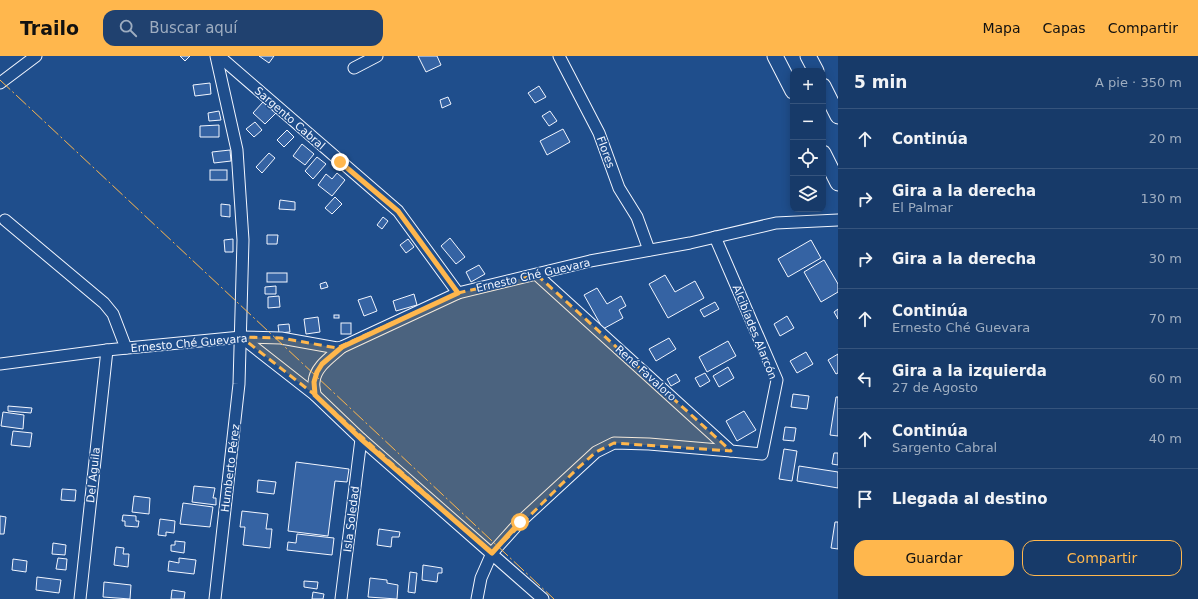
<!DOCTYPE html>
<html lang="es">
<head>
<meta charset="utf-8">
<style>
  :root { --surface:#173a69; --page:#20416f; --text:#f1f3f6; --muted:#9eadc0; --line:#36547d; --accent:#ffb74d }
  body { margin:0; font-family:"DejaVu Sans",sans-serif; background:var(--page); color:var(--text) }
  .controls { position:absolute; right:12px; top:12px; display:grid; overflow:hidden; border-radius:8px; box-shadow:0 2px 10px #0003 }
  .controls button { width:36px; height:36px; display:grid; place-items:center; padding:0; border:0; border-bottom:1px solid var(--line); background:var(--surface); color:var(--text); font:20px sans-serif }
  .stop { position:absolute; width:12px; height:12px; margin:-9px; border:3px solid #ffb74d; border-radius:50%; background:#fff }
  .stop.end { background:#ffb74d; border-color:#fff; box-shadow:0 1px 4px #0008 }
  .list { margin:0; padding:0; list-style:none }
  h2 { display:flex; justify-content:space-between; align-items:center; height:52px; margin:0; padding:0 16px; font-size:17px }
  h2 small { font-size:13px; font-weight:400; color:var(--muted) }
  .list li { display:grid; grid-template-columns:26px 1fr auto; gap:12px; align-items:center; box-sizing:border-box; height:60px; padding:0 16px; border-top:1px solid var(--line) }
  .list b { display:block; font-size:15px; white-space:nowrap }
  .list p { margin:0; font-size:13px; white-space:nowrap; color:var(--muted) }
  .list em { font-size:13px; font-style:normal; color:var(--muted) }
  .actions { display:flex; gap:8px; padding:12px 16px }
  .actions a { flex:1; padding:9px 0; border:1px solid var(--accent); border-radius:12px; text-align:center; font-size:14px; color:var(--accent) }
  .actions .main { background:var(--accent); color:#111 }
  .icon { flex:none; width:22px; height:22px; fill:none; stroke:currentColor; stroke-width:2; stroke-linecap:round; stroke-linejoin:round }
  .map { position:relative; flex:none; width:838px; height:543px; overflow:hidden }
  header { display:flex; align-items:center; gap:24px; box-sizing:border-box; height:56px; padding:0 20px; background:var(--accent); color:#111 }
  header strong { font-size:19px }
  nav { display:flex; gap:22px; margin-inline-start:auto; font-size:14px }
  .search { width:280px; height:36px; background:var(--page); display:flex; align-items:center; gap:10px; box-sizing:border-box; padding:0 14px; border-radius:12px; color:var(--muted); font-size:15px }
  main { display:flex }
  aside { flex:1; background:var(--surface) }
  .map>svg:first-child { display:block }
  .building { fill:#3563a3; stroke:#f2f6ff }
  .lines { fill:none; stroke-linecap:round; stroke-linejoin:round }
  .minor-casing { stroke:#f2f6ff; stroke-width:13 }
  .secondary-casing { stroke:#f2f6ff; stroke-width:17 }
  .minor { stroke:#1f4e8c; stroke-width:11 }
  .secondary { stroke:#1f4e8c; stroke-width:15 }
  .power { stroke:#ffb74d; stroke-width:1; stroke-dasharray:14 3 2 3; stroke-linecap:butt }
  .route { stroke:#ffb74d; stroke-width:5 }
  .marked { fill:#ffb74d; fill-opacity:0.2; stroke:#ffb74d; stroke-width:3; stroke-dasharray:8 5; stroke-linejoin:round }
  .labels { text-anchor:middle; stroke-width:3; stroke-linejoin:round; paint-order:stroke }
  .street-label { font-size:11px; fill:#f2f6ff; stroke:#1f4e8c }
</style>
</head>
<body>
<header>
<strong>Trailo</strong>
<div class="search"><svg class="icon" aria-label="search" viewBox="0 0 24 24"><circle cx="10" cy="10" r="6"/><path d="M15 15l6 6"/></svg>Buscar aquí</div>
<nav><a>Mapa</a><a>Capas</a><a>Compartir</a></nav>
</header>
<main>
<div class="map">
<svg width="838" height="543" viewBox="0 0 838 543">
  <rect width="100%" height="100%" fill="#1f4e8c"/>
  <g class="building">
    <polygon points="180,0 190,0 185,5"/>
    <polygon points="259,0 274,0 269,7"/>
    <polygon points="418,0 437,0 441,9 426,16"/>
    <polygon points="210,27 211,38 195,40 193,29"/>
    <polygon points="539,30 546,41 535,47 528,37"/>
    <polygon points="448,41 451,48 442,52 440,44"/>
    <polygon points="263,46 276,57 265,68 253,57"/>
    <polygon points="219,55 221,64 209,65 208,57"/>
    <polygon points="550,55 557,65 549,70 542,60"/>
    <polygon points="255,66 262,74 254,81 246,73"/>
    <polygon points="219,69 219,81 200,81 200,70"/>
    <polygon points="563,73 570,86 547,99 540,85"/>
    <polygon points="287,74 294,81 284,91 277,84"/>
    <polygon points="302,88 314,98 305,109 293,100"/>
    <polygon points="230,94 231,105 214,107 212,96"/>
    <polygon points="269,97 275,102 262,117 256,111"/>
    <polygon points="317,101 326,108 313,123 305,115"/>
    <rect x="210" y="114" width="17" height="10"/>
    <polygon points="337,117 345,124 332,140 318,129 326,118 332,123"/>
    <polygon points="335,141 342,148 332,158 325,152"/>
    <polygon points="280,144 295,146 295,154 279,153"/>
    <polygon points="221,148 230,149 230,161 221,160"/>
    <polygon points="383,161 388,165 382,173 377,169"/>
    <polygon points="267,179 278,179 277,188 267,188"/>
    <polygon points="450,182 465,201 456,208 441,190"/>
    <polygon points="233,183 233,196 225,196 224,184"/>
    <polygon points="408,183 414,191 406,197 400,189"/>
    <polygon points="811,184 821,202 788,221 778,203"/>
    <polygon points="824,204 838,228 838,236 821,246 804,216"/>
    <polygon points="479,209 485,218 471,226 466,216"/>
    <rect x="267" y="217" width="20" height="9"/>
    <polygon points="665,219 675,236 695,225 704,242 668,262 649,228"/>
    <polygon points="326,226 328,231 321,233 320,228"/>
    <polygon points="276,230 276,238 265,238 265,231"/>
    <polygon points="597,232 607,248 621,240 626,250 619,254 623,262 603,273 584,239"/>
    <polygon points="414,238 417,249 396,255 393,245"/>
    <polygon points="279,240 280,251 268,252 268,241"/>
    <polygon points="371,240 377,255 364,260 358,244"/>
    <polygon points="715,246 719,253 704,261 700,254"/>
    <polygon points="838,253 838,263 834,256"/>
    <rect x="334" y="259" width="5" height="3"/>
    <polygon points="787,260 794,272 780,280 774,268"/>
    <polygon points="318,261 320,276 306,278 304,263"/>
    <rect x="341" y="267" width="10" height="11"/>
    <polygon points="289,268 290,276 279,277 278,269"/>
    <polygon points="669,282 676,293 656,305 649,293"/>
    <polygon points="728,285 736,300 707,316 699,301"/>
    <polygon points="806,296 813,308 797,317 790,305"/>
    <polygon points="838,298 838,317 836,318 828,304"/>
    <polygon points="728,311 734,322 719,331 713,320"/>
    <polygon points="705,317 710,325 700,331 695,322"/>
    <polygon points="676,318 680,325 671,330 667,323"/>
    <polygon points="793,338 809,340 807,353 791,351"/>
    <polygon points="836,341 838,341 838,380 830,379"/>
    <polygon points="8,350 32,352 31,357 8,355"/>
    <polygon points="744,355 756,374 737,385 726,365"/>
    <polygon points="3,356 24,359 23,373 1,370"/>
    <polygon points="785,371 796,372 794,385 783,384"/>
    <polygon points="13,375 32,377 30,391 11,389"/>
    <polygon points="784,393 797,395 792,425 779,423"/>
    <polygon points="834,397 838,397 838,409 832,408"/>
    <polygon points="296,406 349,413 347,426 335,425 328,480 288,475"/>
    <polygon points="799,410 838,416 838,432 797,425"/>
    <polygon points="258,424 276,426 274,438 257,436"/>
    <polygon points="194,430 215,432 213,442 216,442 216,449 192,446"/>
    <polygon points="62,433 76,434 75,445 61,444"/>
    <polygon points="134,440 150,442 149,458 132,456"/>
    <polygon points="183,447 213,451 210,471 180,468"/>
    <polygon points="242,455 268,458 266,473 272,473 270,492 243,489 245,471 240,471"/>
    <polygon points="123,459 136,460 136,465 139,465 138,471 125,470 125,465 122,465"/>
    <polygon points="0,460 6,461 4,478 0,478"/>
    <polygon points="160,463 175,465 174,477 166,476 166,480 158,479"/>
    <polygon points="835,466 838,466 838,493 831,492"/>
    <polygon points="379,473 400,476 399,481 392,481 391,491 377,489"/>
    <polygon points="297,478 334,482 332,499 287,494 288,486 296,487"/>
    <polygon points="175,485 185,486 184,497 171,495 171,489 175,489"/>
    <polygon points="53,487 66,489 65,499 52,498"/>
    <polygon points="116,491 124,492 123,498 129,498 128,511 114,509"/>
    <polygon points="58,502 67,503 66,514 56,513"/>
    <polygon points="179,502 196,504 194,518 168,515 169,505 179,507"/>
    <polygon points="13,503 27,505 26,516 12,514"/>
    <polygon points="423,509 442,512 442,517 438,517 437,526 422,524"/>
    <polygon points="410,516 417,517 415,537 408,536"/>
    <polygon points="37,521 61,524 59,537 36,534"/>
    <polygon points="370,522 387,524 387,527 398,529 397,543 368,541"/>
    <polygon points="304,525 318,526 317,533 304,531"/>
    <polygon points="104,526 131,529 130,543 103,541"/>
    <polygon points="172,534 185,536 184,543 171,543"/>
    <polygon points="313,536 324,538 323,543 312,543"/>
  </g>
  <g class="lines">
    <defs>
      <g id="minor">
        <polyline points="219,0 398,155 458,237"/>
        <polyline points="559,0 599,77 619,132 637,161 649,194"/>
        <polyline points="354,12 377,0"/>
        <polyline points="0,27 36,0"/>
        <polyline points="5,164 104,247 113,258 126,292"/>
        <polyline points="537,219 731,395 762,398 777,324 715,181"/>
        <polyline points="241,281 315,339 361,383 543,543"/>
        <polyline points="0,308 107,294 241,281 281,282 337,292 342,291 458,237 590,205 690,187 776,167 838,164"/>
        <path d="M315 339C315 335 313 330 314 326 315 311 331 301 342 291"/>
        <polyline points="80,543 107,294"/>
        <polyline points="215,543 239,328 243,184 237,94 216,0"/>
        <polyline points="341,543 361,383"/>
        <polyline points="477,543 481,522 492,497 520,466 596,396 614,387 649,388 731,395"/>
      </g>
      <g id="secondary">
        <polyline points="775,0 793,35"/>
        <polyline points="808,0 816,15"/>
        <polyline points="823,30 838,60"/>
        <polyline points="823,97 838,127"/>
      </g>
    </defs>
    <use href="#minor" class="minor-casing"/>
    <use href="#secondary" class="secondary-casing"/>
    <use href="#minor" class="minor"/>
    <use href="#secondary" class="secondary"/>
    <polyline class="power" points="0,24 554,543"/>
  </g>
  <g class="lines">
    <polyline class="route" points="340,106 398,155 458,237 342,291 322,308 317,316 314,326 315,339 361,383 492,497 520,466"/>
  </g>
  <path class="marked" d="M537 219 731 395 614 387 596 396 578 412 492 497 315 339 241 281 281 282 337 292 458 237Z"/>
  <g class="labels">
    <g class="street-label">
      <text transform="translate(290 62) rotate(41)" y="4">Sargento Cabral</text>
      <text transform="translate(606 96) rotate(70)" y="4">Flores</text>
      <text transform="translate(533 219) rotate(-13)" y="4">Ernesto Ché Guevara</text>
      <text transform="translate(755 276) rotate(68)" y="4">Alcibíades Alarcón</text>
      <text transform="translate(189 287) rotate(-5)" y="4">Ernesto Ché Guevara</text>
      <text transform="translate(646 317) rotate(42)" y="4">René Favaloro</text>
      <text transform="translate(230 412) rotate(-83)" y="4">Humberto Pérez</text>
      <text transform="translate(93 419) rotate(-84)" y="4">Del Aguila</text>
      <text transform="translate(351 463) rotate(-83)" y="4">Isla Soledad</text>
    </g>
  </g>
</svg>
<div class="controls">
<button>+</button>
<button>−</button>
<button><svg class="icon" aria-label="locate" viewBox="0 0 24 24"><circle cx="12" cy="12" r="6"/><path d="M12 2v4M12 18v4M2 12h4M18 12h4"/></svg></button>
<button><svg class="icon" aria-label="layers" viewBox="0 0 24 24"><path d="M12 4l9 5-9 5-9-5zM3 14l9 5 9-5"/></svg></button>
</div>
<div class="stop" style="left:520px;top:466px"></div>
<div class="stop end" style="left:340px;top:106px"></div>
</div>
<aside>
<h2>5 min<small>A pie · 350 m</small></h2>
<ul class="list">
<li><svg class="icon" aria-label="ahead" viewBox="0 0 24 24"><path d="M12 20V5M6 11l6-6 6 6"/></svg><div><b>Continúa</b></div><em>20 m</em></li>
<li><svg class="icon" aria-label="right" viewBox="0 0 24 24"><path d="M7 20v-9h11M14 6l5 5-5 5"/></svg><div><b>Gira a la derecha</b><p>El Palmar</p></div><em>130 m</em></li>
<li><svg class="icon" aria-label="right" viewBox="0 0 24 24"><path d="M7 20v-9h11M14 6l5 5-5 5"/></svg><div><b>Gira a la derecha</b></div><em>30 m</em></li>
<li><svg class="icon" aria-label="ahead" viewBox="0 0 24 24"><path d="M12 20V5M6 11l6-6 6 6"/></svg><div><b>Continúa</b><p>Ernesto Ché Guevara</p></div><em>70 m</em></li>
<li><svg class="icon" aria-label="left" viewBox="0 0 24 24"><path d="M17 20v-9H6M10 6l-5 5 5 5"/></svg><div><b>Gira a la izquierda</b><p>27 de Agosto</p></div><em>60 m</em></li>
<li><svg class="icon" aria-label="ahead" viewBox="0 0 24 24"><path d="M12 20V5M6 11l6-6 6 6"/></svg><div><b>Continúa</b><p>Sargento Cabral</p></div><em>40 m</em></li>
<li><svg class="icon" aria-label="arrive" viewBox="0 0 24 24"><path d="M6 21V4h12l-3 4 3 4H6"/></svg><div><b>Llegada al destino</b></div></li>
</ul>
<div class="actions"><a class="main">Guardar</a><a>Compartir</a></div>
</aside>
</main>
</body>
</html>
